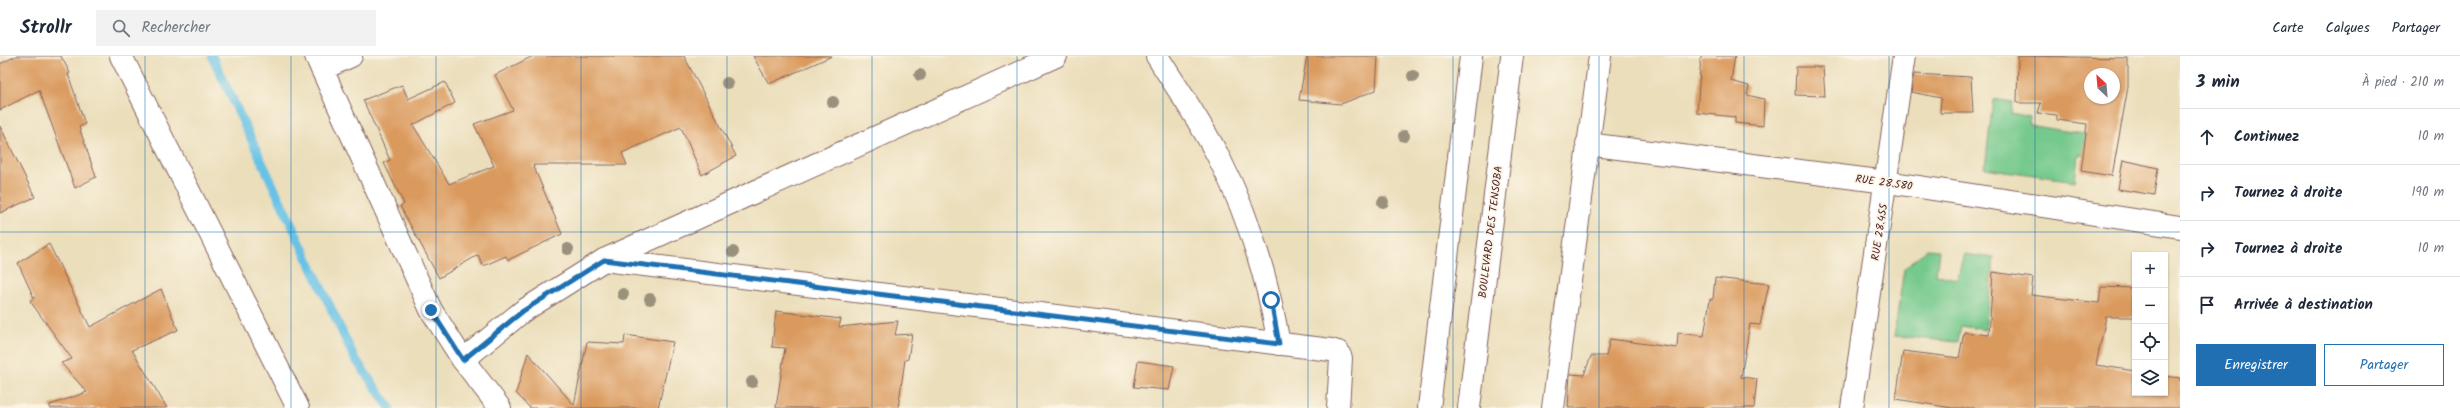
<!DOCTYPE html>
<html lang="fr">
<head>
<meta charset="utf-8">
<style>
  :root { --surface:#fff; --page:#f2f2f3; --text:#1f2937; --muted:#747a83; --line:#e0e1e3; --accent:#1f6fb2 }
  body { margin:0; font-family:Kalam,sans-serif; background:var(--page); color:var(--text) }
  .controls { position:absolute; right:12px; bottom:12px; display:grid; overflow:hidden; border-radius:0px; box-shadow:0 1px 3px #0004 }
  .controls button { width:36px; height:36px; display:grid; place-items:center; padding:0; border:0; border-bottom:1px solid var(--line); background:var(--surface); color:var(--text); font:20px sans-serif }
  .compass { position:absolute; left:2084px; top:12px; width:36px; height:36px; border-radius:50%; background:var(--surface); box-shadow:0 1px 3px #0004; rotate:334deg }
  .stop { position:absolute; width:12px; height:12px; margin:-9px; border:3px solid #1f6fb2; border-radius:50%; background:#fff }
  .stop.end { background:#1f6fb2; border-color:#fff; box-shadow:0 1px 4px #0008 }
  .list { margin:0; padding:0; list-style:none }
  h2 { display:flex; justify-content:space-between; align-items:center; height:52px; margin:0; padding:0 16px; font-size:17px }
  h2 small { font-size:13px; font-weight:400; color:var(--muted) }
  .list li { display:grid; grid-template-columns:26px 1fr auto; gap:12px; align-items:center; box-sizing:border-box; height:56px; padding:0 16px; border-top:1px solid var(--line) }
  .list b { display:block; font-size:15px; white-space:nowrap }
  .list em { font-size:13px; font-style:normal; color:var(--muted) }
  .actions { display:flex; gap:8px; padding:12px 16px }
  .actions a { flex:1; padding:9px 0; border:1px solid var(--accent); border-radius:0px; text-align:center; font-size:14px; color:var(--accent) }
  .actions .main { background:var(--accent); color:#fff }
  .icon { flex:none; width:22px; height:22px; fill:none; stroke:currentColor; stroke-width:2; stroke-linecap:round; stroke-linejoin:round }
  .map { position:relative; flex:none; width:2180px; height:352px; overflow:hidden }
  header { display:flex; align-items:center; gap:24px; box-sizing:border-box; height:56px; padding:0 20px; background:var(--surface); border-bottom:1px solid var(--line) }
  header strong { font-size:19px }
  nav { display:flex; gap:22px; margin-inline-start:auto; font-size:14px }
  .search { width:280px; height:36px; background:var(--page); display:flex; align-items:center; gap:10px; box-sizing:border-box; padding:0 14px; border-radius:0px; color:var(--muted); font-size:15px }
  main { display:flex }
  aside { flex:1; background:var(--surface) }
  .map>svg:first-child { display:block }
  .green { fill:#74c98d; stroke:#5f745c }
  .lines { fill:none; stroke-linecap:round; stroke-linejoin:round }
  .stream { stroke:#67c2e5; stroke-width:9 }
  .building { fill:#da9a5d; fill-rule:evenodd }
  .street-casing { stroke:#82625d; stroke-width:24 }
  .primary-casing { stroke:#82625d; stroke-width:24 }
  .street { stroke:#fff; stroke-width:22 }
  .primary { stroke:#fff; stroke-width:22 }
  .tree { fill:#9a917c }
  .route { stroke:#1f6fb2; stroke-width:5 }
  .grid { fill:none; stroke:#1f6fb2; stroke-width:1; stroke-opacity:0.55 }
  .labels { text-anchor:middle; stroke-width:3.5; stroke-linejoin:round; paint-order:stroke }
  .street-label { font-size:11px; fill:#4a1f2b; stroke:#fcf5e5 }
</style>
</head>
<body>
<header>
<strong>Strollr</strong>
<div class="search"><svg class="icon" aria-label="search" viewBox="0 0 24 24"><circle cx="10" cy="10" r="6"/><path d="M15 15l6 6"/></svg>Rechercher</div>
<nav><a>Carte</a><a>Calques</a><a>Partager</a></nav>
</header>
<main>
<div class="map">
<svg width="2180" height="352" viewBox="0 0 2180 352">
  <rect width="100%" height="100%" fill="#fcf5e5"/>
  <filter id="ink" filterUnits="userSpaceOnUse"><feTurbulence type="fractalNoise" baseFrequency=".025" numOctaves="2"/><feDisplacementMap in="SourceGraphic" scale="8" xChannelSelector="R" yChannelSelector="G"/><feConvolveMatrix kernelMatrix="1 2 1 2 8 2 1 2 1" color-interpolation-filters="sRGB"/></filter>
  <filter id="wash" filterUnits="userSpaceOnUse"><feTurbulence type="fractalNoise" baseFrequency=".012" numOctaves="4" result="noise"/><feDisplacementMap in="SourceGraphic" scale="16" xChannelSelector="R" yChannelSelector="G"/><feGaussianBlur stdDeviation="0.9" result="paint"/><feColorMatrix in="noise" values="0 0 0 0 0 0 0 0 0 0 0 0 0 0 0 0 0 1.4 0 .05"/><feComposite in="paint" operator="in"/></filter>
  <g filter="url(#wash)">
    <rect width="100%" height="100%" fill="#ebdebb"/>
    <g class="green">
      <polygon points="1993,43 2012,46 2011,57 2030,61 2029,69 2095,80 2093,100 2078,99 2075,125 1985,112"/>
      <polygon points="1927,193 1939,194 1936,219 1957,223 1964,198 1994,202 1985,274 1961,270 1958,286 1894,280 1904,213"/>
    </g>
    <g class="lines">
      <polyline class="stream" points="212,0 354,301 390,352"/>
    </g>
    <g id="blocks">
      <g class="building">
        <polygon points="16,0 61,0 70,17 68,18 85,68 79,71 96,121 75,132 39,34 0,54 0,8"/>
        <polygon points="533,0 684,0 736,100 702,119 681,71 622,97 627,109 533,109 562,178 508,204 506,200 483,210 478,199 439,222 400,150 404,148 384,107 390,104 363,44 402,29 408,43 445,26 455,47 413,69 449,128 494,110 474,68 513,54 495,19"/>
        <polygon points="753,0 832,0 769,28"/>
        <polygon points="1307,0 1378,0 1376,34 1341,48 1299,44"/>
        <polygon points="1701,0 1735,0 1731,25 1749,30 1747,39 1764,43 1763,70 1735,67 1735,61 1697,57"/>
        <path d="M2018 0 2128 2V31L2112 120 2081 115 2087 68 2057 64V59L2038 57 2041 47H2017ZM2090 18H2114V42H2090Z"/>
        <polygon points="1796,11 1823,11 1825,40 1795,39"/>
        <polygon points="1914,18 1971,21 1973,57 1940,57 1941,42 1911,36"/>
        <polygon points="0,70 35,141 0,157"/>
        <polygon points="2123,104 2158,112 2154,139 2118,133"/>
        <polygon points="49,188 90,271 161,233 178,274 132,294 167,352 50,352 50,349 87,336 61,307 72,303 30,245 34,242 18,207"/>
        <polygon points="1993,216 2033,222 2031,239 2099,247 2101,231 2135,232 2135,261 2106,261 2096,309 2135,315 2135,337 2165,337 2165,320 2180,322 2180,352 1952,352 1896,343 1903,295 1959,302 1964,276 1989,279"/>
        <polygon points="1715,222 1769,228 1760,269 1750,268 1741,321 1757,323 1754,352 1568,352 1570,318 1584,319 1591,300 1606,300 1610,283 1677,292 1678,277 1704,280 1710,243 1713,243"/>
        <polygon points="776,255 841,263 839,271 898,265 895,279 912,278 908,303 905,304 898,352 776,352 785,292 772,291"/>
        <polygon points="625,279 673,286 658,352 530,352 516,337 528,297 574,349 587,286 624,288"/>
        <polygon points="1138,305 1174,310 1169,334 1134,331"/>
      </g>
    </g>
  </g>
  <g filter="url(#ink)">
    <use href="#blocks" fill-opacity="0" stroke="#82625d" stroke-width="1"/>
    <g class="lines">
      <defs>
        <g id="street">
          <polyline points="121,0 298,352"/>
          <polyline points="316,0 431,254 463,304 500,352"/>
          <path d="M1157 0C1178 34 1202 68 1220 104 1249 161 1268 225 1279 288"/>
          <polyline points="322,13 351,0"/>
          <polyline points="1587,88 1887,126 2180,171"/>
          <polyline points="604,204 1331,294 1338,296 1341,302 1338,352"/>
          <polyline points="463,304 523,255 604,204 1056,0"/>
          <polyline points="1553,352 1600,0"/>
          <polyline points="1852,352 1904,0"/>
        </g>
        <g id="primary">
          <polyline points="1429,352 1471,0"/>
          <polyline points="1469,352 1512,0"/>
        </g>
      </defs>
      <use href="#street" class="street-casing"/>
      <use href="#primary" class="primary-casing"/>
      <use href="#street" class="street"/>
      <use href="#primary" class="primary"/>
    </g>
    <g class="tree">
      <circle cx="920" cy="19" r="6"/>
      <circle cx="1413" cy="20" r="6"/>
      <circle cx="727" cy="27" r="6"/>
      <circle cx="833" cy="46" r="6"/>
      <circle cx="1404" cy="80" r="6"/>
      <circle cx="1383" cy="146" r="6"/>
      <circle cx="568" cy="193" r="6"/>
      <circle cx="733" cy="196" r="6"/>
      <circle cx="623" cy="238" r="6"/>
      <circle cx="650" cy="243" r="6"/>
      <circle cx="752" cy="326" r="6"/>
    </g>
  </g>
  <g class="lines" filter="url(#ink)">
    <polyline class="route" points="431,254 463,304 523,255 604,204 1279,288 1271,244"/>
  </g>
  <path class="grid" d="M145 0V352M291 0V352M436 0V352M581 0V352M727 0V352M872 0V352M1017 0V352M1163 0V352M1308 0V352M1453 0V352M1599 0V352M1744 0V352M1889 0V352M2035 0V352M0 176H2180"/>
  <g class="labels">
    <g class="street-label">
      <text transform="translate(1884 126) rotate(8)" y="4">RUE 28.580</text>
      <text transform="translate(1490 176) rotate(-83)" y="4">BOULEVARD DES TENSOBA</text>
      <text transform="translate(1879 176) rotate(-81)" y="4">RUE 28.455</text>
    </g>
  </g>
</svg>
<div class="controls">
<button>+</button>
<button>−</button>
<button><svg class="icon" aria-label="locate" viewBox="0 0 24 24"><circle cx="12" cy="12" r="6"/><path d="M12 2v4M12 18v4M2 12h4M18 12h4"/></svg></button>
<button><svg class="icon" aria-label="layers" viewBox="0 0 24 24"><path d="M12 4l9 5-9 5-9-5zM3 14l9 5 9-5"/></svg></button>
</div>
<svg class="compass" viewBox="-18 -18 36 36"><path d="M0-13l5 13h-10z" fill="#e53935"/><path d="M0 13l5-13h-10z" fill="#747a83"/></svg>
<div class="stop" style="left:1271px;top:244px"></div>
<div class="stop end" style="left:431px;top:254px"></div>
</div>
<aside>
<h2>3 min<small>À pied · 210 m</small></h2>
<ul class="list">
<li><svg class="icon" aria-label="ahead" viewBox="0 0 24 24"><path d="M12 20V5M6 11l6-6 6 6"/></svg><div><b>Continuez</b></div><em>10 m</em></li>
<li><svg class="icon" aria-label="right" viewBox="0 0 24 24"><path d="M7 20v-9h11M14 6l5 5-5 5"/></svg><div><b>Tournez à droite</b></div><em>190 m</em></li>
<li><svg class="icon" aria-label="right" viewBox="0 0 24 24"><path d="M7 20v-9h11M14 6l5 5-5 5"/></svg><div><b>Tournez à droite</b></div><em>10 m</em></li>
<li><svg class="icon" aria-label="arrive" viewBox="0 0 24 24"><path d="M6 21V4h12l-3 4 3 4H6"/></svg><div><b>Arrivée à destination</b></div></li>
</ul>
<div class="actions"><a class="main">Enregistrer</a><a>Partager</a></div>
</aside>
</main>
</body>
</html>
